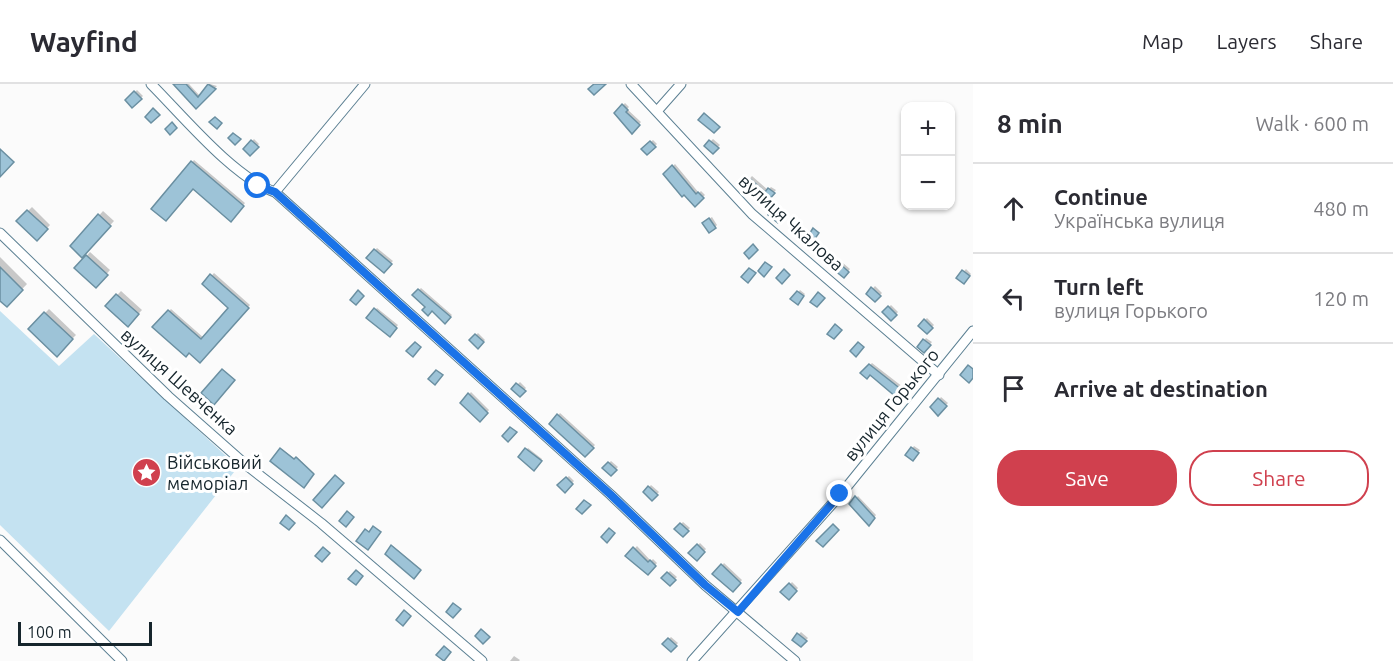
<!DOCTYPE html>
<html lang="en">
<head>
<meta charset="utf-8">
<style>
  :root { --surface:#fff; --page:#f2f2f3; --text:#2b2b33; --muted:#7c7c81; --line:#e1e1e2; --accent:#d0404e }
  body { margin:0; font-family:Ubuntu,sans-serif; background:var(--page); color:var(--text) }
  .controls { position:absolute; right:18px; top:18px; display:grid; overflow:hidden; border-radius:12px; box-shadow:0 2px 4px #0004 }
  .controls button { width:54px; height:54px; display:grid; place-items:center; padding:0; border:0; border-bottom:2px solid var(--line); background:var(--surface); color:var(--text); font:30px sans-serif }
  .scale { position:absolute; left:18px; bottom:15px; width:134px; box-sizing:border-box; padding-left:6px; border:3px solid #16252c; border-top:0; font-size:16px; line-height:21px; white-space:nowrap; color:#16252c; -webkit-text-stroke:4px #fff; paint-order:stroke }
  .stop { position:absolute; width:18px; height:18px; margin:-14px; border:4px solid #1a73e8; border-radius:50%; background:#fff }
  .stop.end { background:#1a73e8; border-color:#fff; box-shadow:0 2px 6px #0008 }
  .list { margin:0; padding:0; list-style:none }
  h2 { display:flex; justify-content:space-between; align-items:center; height:78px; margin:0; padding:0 24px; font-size:26px }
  h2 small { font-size:20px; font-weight:400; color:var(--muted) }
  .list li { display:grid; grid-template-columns:39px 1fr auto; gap:18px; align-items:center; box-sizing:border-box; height:90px; padding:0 24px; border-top:2px solid var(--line) }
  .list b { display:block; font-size:22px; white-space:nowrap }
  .list p { margin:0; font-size:20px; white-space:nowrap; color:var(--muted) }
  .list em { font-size:20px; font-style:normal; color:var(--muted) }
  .actions { display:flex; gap:12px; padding:18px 24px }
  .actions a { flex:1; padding:14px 0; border:2px solid var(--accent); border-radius:24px; text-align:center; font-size:21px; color:var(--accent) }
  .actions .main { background:var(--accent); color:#fff }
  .icon { flex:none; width:33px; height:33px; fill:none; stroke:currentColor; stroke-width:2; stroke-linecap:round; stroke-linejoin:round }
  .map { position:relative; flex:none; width:973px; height:577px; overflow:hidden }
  header { display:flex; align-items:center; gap:36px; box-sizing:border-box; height:84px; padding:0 30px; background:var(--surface); border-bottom:2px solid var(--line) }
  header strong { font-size:28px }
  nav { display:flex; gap:33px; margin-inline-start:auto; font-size:21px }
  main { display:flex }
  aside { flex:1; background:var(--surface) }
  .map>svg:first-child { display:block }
  .green { fill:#c4e2f1 }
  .shadow { fill:#0003 }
  .building { fill:#9dc3d7; stroke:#6a8fa1; stroke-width:1.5 }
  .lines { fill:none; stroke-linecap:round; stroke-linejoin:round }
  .minor-casing { stroke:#5c8093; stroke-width:11 }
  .minor { stroke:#fff; stroke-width:9 }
  .route { stroke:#1a73e8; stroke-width:8 }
  .labels { text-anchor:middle; stroke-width:6; stroke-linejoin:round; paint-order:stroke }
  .street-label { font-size:18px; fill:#16252c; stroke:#fff }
  .poi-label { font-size:18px; fill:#16252c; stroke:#fff; text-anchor:start }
</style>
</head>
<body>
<header>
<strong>Wayfind</strong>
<nav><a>Map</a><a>Layers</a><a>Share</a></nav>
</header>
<main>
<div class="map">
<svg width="973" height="577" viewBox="0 0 973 577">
  <rect width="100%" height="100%" fill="#fbfbfb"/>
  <polygon class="green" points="0,227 59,282 94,250 238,383 109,547 0,441"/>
  <g class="shadow">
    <polygon points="174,0 189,0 200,12 210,0 217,2 196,23"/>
    <polygon points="137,6 143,12 132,22 127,16"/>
    <polygon points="625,19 629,23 627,25 641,38 632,48 616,29"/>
    <polygon points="254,55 259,60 250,70 245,65"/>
    <polygon points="713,55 720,61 713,68 706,62"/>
    <polygon points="653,56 657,60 647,69 643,65"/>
    <polygon points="194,76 245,119 231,136 193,104 153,125"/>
    <polygon points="675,80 699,109 701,107 705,111 695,120 665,90"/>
    <polygon points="752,92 768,106 771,103 776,106 766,117 744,101"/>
    <polygon points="32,123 50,141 37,155 18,137"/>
    <polygon points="776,124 783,131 778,137 770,131"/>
    <polygon points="103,127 114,137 82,172 72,162"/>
    <polygon points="712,133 717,141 715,143 706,137"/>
    <polygon points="799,139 803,142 796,149 793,147"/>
    <polygon points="377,164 393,177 383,187 368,174"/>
    <polygon points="90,168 110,186 96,202 76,184"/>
    <polygon points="0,173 27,200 7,221 0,215"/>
    <polygon points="843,179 850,185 844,192 837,186"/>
    <polygon points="966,185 971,190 964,198 958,194"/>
    <polygon points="214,189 250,221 200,277 155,243 171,225 204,254 230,224 204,200"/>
    <polygon points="875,202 882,209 875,216 868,210"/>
    <polygon points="421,204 452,231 445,238 414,211"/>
    <polygon points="800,206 805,210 797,219 793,215"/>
    <polygon points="121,207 142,226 128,241 107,222"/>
    <polygon points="891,221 898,228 891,235 884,228"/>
    <polygon points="377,224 398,241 390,251 368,234"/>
    <polygon points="49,225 76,251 56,271 30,245"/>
    <polygon points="927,234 934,241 927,248 920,241"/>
    <polygon points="478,249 485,256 478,263 471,256"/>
    <polygon points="926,254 932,258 924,267 919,263"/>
    <polygon points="872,279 903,303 896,311 870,289 862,289"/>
    <polygon points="520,298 526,304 520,311 513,305"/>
    <polygon points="471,308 489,326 480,336 462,319"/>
    <polygon points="941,313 948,319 938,329 933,325"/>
    <polygon points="560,329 595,361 585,371 551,340"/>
    <polygon points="914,362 920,366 912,375 907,371"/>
    <polygon points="528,364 542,375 534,385 520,373"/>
    <polygon points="282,365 295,375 297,373 314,389 304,402 272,377"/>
    <polygon points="611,377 618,383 611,390 604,384"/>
    <polygon points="569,392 574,397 565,406 559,401"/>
    <polygon points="651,401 659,408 652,415 645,408"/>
    <polygon points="858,412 876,431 869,440 851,420"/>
    <polygon points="683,438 690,444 683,451 676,445"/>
    <polygon points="700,459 706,465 697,475 690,469"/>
    <polygon points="393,462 421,485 414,493 387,470"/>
    <polygon points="637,462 651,477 653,475 657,479 648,489 628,472"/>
    <polygon points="724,479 742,496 733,506 715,490"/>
    <polygon points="670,487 677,493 670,500 663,494"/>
    <polygon points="792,498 798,504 789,514 783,508"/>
    <polygon points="801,548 808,554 801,561 794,555"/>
    <polygon points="671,553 678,559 671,566 664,560"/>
    <polygon points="514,572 520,576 519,577 510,577"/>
  </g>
  <g class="building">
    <polygon points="173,0 186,0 198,13 208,0 216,5 196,25"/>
    <polygon points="594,0 606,0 594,11 588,5"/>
    <polygon points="134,7 142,15 132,24 125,16"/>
    <polygon points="622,20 628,26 626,28 640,41 632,50 614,29"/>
    <polygon points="153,24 160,31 151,39 145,33"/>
    <polygon points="704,29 720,43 714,49 698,36"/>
    <polygon points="215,33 222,39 217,45 209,38"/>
    <polygon points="172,38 177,44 170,51 165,45"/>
    <polygon points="233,49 241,55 235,61 228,54"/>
    <polygon points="251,56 259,63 250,72 243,65"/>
    <polygon points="709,56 719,64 713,70 704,62"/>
    <polygon points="650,57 656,63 647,71 641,65"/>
    <polygon points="0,65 14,78 0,93"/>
    <polygon points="191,77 244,122 231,138 193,105 166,137 151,125"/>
    <polygon points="672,81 696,110 698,108 704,114 695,123 684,111 682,113 663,90"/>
    <polygon points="748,93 765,108 768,104 775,109 766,119 742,101"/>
    <polygon points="773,125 783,134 778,139 768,131"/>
    <polygon points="27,126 48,145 37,157 16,137"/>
    <polygon points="98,130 111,142 82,174 70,162"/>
    <polygon points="709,134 716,144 709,149 702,139"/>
    <polygon points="813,144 819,149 814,156 808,152"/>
    <polygon points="753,160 758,166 749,175 744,169"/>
    <polygon points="374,165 392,180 384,189 366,174"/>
    <polygon points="86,171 108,191 96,204 74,184"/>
    <polygon points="765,178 772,183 764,193 758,187"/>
    <polygon points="840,180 849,188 844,194 834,186"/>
    <polygon points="0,183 23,206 7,223 0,217"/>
    <polygon points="749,184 756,189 748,199 741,193"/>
    <polygon points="784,185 790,191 782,200 776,194"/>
    <polygon points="962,186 970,192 964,200 956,194"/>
    <polygon points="210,190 249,224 200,279 189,269 186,273 152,243 168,226 201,255 228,224 202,200"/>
    <polygon points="871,203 881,212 875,218 866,210"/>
    <polygon points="418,205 451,233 445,240 432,227 428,232 422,226 425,223 412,211"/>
    <polygon points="358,206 364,212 356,221 350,216"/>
    <polygon points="797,207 804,212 798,221 790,215"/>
    <polygon points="818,208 825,214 817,223 810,218"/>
    <polygon points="116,210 139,230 128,243 105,222"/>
    <polygon points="888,222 897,231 891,237 882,228"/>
    <polygon points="374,224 397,244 390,253 366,234"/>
    <polygon points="44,228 73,255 57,273 28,245"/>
    <polygon points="924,235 933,244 927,250 918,242"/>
    <polygon points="835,240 842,246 834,255 827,250"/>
    <polygon points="475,250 484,258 478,265 469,256"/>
    <polygon points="923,255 931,261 924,269 917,263"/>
    <polygon points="415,258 421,263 413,273 406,267"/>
    <polygon points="858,258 864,263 856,273 850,267"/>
    <polygon points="869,280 902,306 896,313 870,291 867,295 860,289"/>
    <polygon points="968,281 973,285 973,294 969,299 960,291"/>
    <polygon points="222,285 235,296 214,321 201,309"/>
    <polygon points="436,286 443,291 435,301 428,295"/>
    <polygon points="516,299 526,307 520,313 511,305"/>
    <polygon points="468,309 488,329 480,338 460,319"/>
    <polygon points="938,314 947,322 938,332 930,323"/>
    <polygon points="557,330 594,364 585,373 549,340"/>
    <polygon points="510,343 517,348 508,358 502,352"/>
    <polygon points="911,363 919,369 913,377 905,371"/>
    <polygon points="280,364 294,375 296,373 314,390 304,404 270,377"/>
    <polygon points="525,364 542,377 534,387 518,373"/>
    <polygon points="608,378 617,386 611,392 602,384"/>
    <polygon points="335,391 344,399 322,424 313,416"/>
    <polygon points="566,393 573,400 565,409 557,401"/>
    <polygon points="648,402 658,411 652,417 643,408"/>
    <polygon points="855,412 875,434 869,442 849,420"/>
    <polygon points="584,416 591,421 582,430 576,425"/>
    <polygon points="347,427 354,433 346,443 339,437"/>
    <polygon points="286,431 295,439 289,446 280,439"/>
    <polygon points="680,439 689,447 683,453 674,445"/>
    <polygon points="833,440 839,446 823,463 816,457"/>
    <polygon points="373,442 381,448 368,466 356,457 365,445 369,448"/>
    <polygon points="609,444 615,449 607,459 601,453"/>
    <polygon points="697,460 705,468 697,477 688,469"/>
    <polygon points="391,461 421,486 414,495 385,470"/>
    <polygon points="323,463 330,469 322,478 315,472"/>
    <polygon points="633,463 648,478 650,476 656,482 648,491 625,472"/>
    <polygon points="721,480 741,499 733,508 712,490"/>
    <polygon points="356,486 363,492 356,501 348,495"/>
    <polygon points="667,488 676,496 670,502 661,494"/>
    <polygon points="789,499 797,507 789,516 780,508"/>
    <polygon points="453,519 461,525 453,534 446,528"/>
    <polygon points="404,526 411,532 403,542 396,536"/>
    <polygon points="481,545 490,553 483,560 475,552"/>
    <polygon points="797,549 807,557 801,563 792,556"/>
    <polygon points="668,554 677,562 671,568 662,560"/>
    <polygon points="444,562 451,568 444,577 436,571"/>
  </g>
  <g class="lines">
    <defs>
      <g id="minor">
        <path d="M151 0C183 32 234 94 275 108L611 411 705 501 795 577"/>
        <polyline points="631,0 752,130 939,291"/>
        <polyline points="658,26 681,0"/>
        <polyline points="275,108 365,0"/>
        <polyline points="0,149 168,312 245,380 321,439 482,577"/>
        <polyline points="0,456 122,577"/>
        <polyline points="692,577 841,410 973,247"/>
      </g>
    </defs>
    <use href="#minor" class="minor-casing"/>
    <use href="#minor" class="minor"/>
  </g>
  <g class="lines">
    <polyline class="route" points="258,102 275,108 611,411 705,501 738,528 840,410"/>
  </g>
  <defs>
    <symbol id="sight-disc" viewBox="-11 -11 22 22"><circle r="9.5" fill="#d0404e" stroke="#fff"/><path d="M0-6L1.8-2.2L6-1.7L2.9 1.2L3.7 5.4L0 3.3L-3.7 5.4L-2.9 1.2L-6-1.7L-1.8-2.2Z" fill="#fff"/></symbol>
  </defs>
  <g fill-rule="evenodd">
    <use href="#sight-disc" x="130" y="372" width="33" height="33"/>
  </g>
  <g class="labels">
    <g class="street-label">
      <text transform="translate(791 139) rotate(42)" y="6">вулиця Чкалова</text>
      <text transform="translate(179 298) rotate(42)" y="6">вулиця Шевченка</text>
      <text transform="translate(892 321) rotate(-51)" y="6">вулиця Горького</text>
    </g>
    <g class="poi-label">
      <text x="167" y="385">Військовий<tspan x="167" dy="21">меморіал</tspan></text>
    </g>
  </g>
</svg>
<div class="controls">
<button>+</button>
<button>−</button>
</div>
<div class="scale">100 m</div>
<div class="stop" style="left:258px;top:102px"></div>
<div class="stop end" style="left:840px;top:410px"></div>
</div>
<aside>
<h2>8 min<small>Walk · 600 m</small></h2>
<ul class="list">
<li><svg class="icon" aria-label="ahead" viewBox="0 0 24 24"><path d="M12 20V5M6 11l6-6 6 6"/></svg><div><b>Continue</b><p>Українська вулиця</p></div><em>480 m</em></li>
<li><svg class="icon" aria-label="left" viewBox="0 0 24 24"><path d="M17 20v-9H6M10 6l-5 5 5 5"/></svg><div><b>Turn left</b><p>вулиця Горького</p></div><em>120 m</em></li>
<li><svg class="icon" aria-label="arrive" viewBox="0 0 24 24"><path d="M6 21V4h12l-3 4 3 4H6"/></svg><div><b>Arrive at destination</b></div></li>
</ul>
<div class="actions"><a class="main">Save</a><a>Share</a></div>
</aside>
</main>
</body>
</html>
